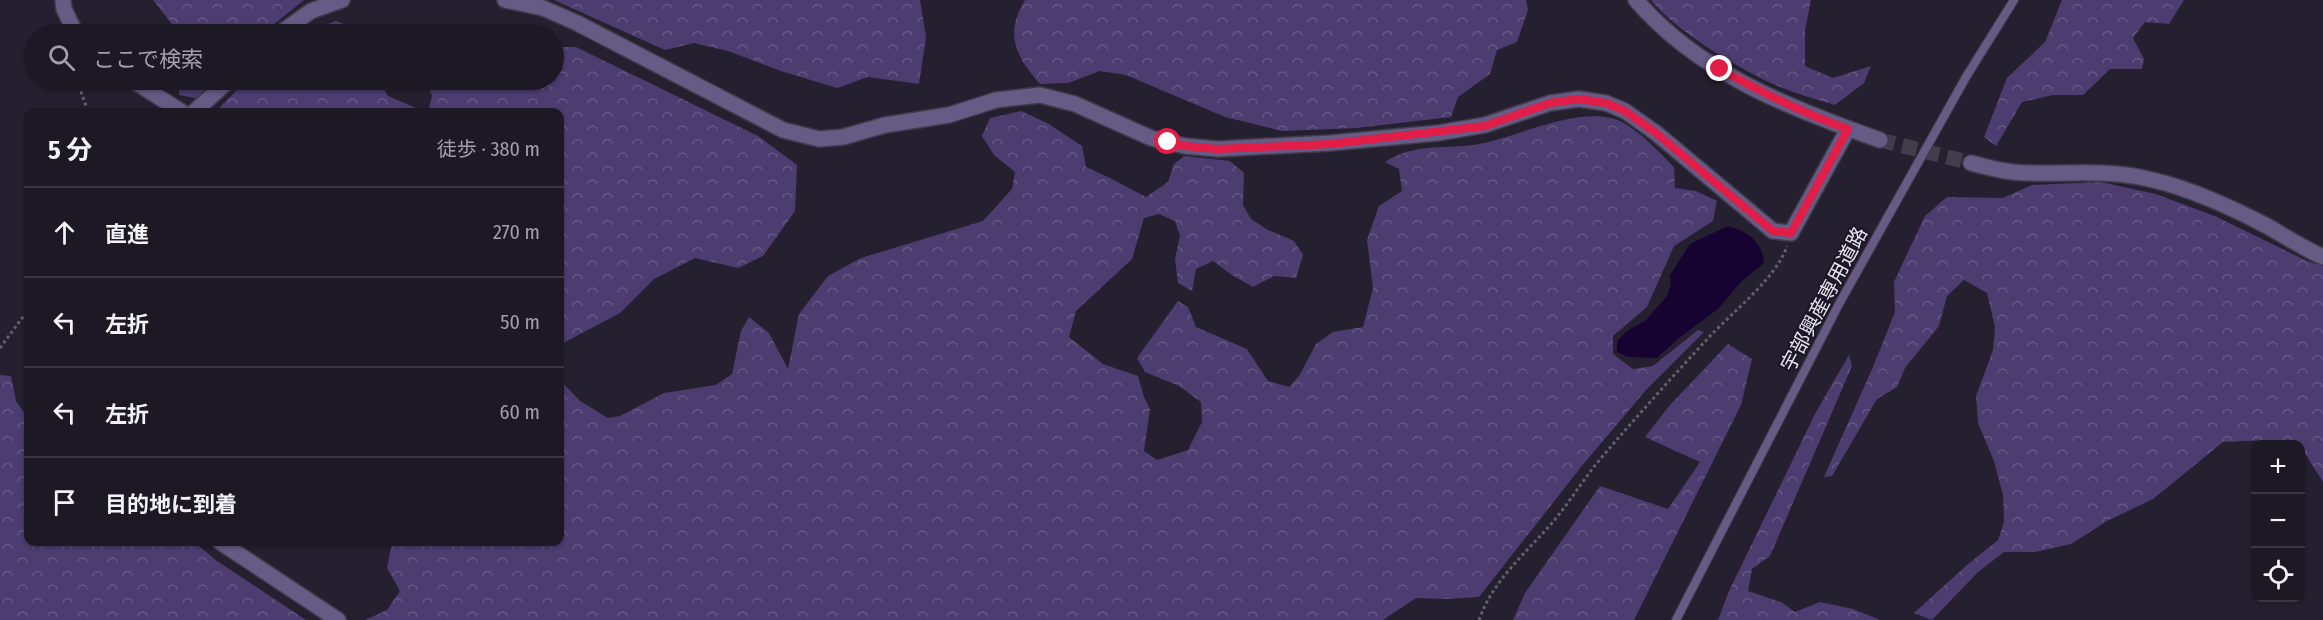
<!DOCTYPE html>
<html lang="ja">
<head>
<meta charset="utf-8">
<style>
  :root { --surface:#1c1824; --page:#292531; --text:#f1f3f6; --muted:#a0a0a6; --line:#3a3741 }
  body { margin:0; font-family:"Fira Sans Condensed","Noto Sans JP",sans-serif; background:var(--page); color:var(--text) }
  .controls { position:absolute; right:18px; bottom:18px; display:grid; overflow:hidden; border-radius:12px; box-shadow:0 2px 4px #0004 }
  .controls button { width:54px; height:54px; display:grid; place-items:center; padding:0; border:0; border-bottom:2px solid var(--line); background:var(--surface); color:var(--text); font:30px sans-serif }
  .stop { position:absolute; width:18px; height:18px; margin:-14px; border:4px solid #e11d48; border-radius:50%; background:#fff }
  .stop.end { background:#e11d48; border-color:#fff; box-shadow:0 2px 6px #0008 }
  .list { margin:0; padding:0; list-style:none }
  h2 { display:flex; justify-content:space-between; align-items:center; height:78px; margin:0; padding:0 24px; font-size:26px }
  h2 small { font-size:20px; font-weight:400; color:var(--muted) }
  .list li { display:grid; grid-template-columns:39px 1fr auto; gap:18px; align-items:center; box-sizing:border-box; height:90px; padding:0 24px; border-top:2px solid var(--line) }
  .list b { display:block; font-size:22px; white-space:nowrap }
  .list em { font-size:20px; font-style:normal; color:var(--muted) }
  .icon { flex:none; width:33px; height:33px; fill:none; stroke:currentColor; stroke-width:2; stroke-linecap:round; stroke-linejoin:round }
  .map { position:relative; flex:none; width:2323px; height:620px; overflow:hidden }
  .search { position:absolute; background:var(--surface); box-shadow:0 2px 4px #0004; left:24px; top:24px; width:540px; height:66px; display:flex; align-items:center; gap:15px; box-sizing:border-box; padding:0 21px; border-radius:33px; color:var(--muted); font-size:22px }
  .panel { position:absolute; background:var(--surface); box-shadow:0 2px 4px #0004; left:24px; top:108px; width:540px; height:438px; border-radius:12px }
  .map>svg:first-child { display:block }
  .forest { fill:url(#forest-crowns) }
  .water { fill:#170332 }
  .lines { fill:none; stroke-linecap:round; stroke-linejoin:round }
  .minor-tunnel { stroke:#423d4d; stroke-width:15; stroke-dasharray:15 8; stroke-linecap:butt }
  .service-casing { stroke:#403b4b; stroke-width:10 }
  .minor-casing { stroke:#403b4b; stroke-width:18 }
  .path { stroke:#635f6d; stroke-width:3; stroke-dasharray:3 3; stroke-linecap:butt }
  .service { stroke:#665b84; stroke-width:8 }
  .minor { stroke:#665b84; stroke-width:15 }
  .route { stroke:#e11d48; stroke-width:8 }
  .labels { text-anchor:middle; stroke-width:4.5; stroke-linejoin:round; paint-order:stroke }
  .street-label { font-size:20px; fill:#e6e4ef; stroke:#1b1726 }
</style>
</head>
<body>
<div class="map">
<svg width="2323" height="620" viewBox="0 0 2323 620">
  <defs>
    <pattern id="forest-crowns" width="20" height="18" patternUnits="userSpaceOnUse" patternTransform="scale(1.5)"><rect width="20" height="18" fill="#4c3c70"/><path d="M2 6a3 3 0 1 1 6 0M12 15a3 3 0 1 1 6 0" fill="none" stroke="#665885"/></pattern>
  </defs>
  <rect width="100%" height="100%" fill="#252030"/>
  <g class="forest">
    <polygon points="153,0 304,0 262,34 180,34"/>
    <polygon points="554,0 920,0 926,37 919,84 868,77 837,88 781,71 728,51 694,43 665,50"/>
    <path d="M1025 0H1526L1528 10 1517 42 1497 50 1490 74 1458 97 1451 117 1356 128 1282 131 1225 117 1126 75 1100 71 1068 83 1040 84C1016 57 1004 34 1025 0Z"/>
    <path d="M1651 0H1811L1805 30V66L1833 78 1871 66 1864 83 1835 105C1816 99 1796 94 1778 86 1742 71 1674 30 1651 0Z"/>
    <polygon points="2062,0 2184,0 2169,24 2145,22 2133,38 2144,59 2142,69 2110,69 2083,95 2053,95 2022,102 1996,146 1984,137 2007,78 2045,42"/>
    <polygon points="336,21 357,29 362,34 299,34"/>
    <polygon points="554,47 576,47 758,136 797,165 795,211 763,256 738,268 695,258 654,279 620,313 563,343 560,360 560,112 428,112 432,96 426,80 461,80 479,84 490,80 554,80"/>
    <polygon points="195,80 215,80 196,98 179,95 179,87"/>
    <polygon points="247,80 378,80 388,96 425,112 215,112"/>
    <path d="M1021 111 1047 123 1082 146 1086 167 1110 178 1146 197 1168 182 1174 164 1184 156 1230 161 1244 173 1243 205 1251 219 1268 230 1294 241 1303 255 1296 278 1274 276 1253 287 1232 275 1213 261 1196 269 1192 291 1178 283 1175 259 1180 236 1175 221 1159 214 1144 218 1132 259 1076 311 1069 337 1103 364 1138 376 1144 397 1150 409 1144 451 1157 460 1188 450 1202 422 1201 402 1179 386 1145 372 1137 358 1178 301 1188 307 1196 327 1247 349 1268 381 1289 387 1299 376 1316 344 1333 332 1363 327 1373 288 1367 240 1379 206 1402 191 1399 169 1385 162C1416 142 1445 150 1479 144 1519 137 1582 103 1622 122 1642 133 1658 151 1674 167L1675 188 1696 191 1717 201 1713 221 1674 246 1647 307 1613 336V354L1633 369 1653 366 1698 330 1704 332 1646 390 1581 467 1479 597 1447 599 1416 598 1383 620H365L387 610 400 591 387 568 392 542H560V380L580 401 608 418 620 416 664 393 716 385 732 374 741 331 749 317 769 333 788 369 799 314 828 276 861 258 983 221 1012 189 1015 172 994 155 982 136 990 118Z"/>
    <polygon points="2101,182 2156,194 2217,217 2307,261 2323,266 2323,482 2304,452 2301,450 2300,444 2281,444 2267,440 2223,442 2153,499 2107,521 2071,544 2035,552 2004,552 1978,572 1932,620 1914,613 1967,565 1998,540 2004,522 2003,495 1994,461 1978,423 1976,396 1993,350 1995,327 1987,293 1964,280 1947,296 1939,326 1905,368 1897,387 1877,399 1832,476 1824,477 1873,367 1895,312 1894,282 1925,216 1947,197 2003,198 2032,185"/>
    <polygon points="1728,344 1752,359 1741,405 1634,620 1513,620 1525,593 1600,486 1668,509 1700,462 1645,437 1670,405"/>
    <polygon points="1849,355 1852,366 1770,556 1752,569 1748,591 1781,602 1795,612 1820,602 1853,609 1880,620 1718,620 1729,591 1816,412"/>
    <polygon points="0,375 11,376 16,401 28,418 28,542 194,542 217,561 306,620 0,620"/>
  </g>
  <path class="water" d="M1728 226C1747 231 1763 242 1764 263L1741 282 1718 309 1679 338 1657 358 1628 357 1617 352V341L1628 330 1645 321 1667 296 1671 285 1670 275 1690 244Z"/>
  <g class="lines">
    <polyline class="minor-tunnel" points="1880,140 1971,163"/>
    <defs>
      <polyline id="service" points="1676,620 1839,304 1966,77 2014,0"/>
      <g id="minor">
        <polyline points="63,0 64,9 76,34"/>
        <polyline points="505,0 543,8 577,23 783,130 819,139 843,137 885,125 949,115 996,100 1040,95 1075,104 1151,138 1185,146 1218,149 1330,143 1438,133 1485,125 1550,103 1579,99 1606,103 1625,111 1656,133 1773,231 1791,233 1848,129"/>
        <path d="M1636 0C1698 73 1792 109 1880 140"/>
        <polyline points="279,34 311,11 342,0"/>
        <polyline points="132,80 182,112"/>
        <polyline points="194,112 229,80"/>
        <path d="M1971 163C1990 168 2009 173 2029 173 2066 174 2102 170 2139 177 2183 185 2227 205 2267 226 2286 237 2303 248 2323 257"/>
        <polyline points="220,542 338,620"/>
      </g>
    </defs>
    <use href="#service" class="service-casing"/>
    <use href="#minor" class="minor-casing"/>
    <g class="path">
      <polyline points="77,80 88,112"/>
      <polyline points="0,348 28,310"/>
      <path d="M1479 620C1493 580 1525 554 1552 523 1570 502 1584 478 1602 457 1637 416 1674 375 1711 335 1734 311 1777 277 1787 246"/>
    </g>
    <use href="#service" class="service"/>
    <use href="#minor" class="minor"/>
  </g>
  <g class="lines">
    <path class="route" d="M1168 142 1185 146 1218 149 1330 144 1485 126 1550 103 1564 101 1579 99 1606 103 1625 111 1656 133 1773 231 1791 233 1848 129C1802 113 1761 92 1720 69"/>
  </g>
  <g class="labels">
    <g class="street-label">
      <text transform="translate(1824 299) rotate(-62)" y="7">宇部興産専用道路</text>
    </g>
  </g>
</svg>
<div class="controls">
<button>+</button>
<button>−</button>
<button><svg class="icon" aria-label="locate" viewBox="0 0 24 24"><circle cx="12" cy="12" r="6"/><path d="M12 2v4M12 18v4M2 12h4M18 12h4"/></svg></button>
</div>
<div class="stop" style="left:1168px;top:142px"></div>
<div class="stop end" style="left:1720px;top:69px"></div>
<div class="search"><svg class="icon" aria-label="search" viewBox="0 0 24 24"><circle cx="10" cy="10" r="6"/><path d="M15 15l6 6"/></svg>ここで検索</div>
<section class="panel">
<h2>5 分<small>徒歩 · 380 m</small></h2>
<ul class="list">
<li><svg class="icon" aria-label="ahead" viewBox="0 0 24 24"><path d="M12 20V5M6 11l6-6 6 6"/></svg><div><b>直進</b></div><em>270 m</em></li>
<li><svg class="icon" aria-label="left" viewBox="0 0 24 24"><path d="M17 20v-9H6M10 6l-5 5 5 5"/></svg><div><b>左折</b></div><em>50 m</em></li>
<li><svg class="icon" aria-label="left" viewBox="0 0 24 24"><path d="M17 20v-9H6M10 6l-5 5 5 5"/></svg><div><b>左折</b></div><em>60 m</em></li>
<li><svg class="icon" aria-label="arrive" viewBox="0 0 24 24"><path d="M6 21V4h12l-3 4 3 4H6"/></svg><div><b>目的地に到着</b></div></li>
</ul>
</section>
</div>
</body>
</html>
